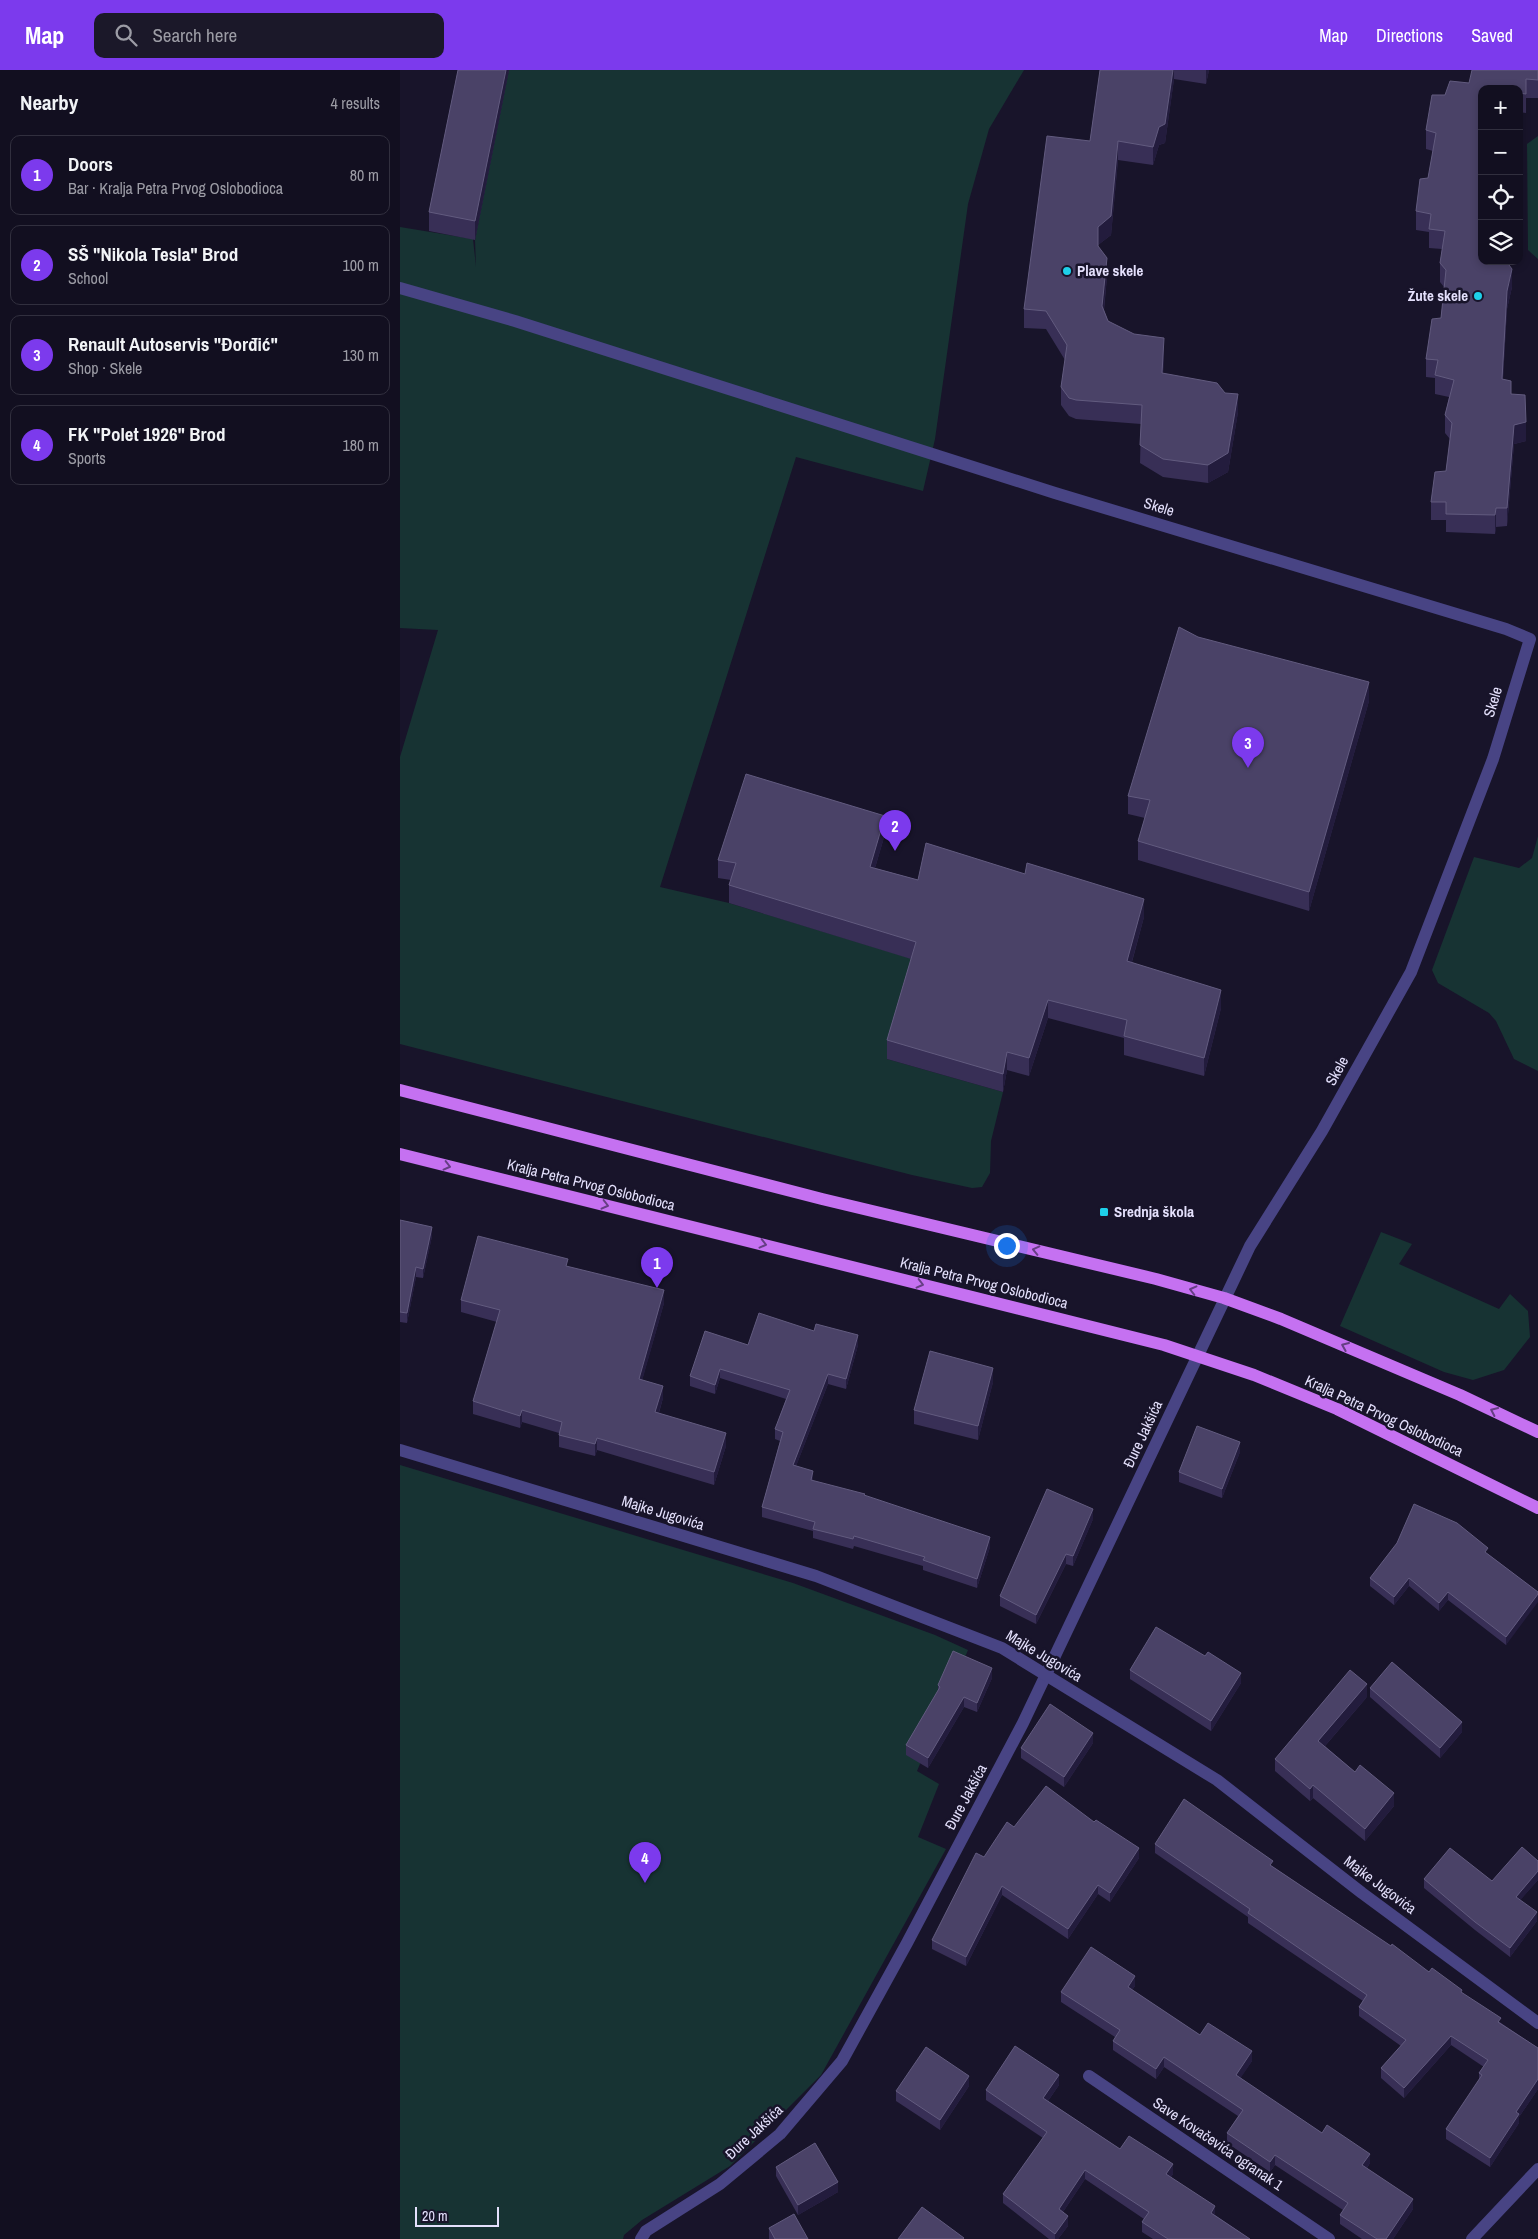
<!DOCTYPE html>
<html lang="en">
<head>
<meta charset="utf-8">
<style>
  :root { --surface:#120f20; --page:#1b1829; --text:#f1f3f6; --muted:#9c9ca5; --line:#312f3e; --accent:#7c3aed }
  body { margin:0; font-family:"Archivo Narrow",sans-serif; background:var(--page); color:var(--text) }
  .controls { position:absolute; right:15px; top:15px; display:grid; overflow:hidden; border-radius:10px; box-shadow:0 2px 8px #0003 }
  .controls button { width:45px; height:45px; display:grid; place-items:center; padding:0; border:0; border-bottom:1px solid var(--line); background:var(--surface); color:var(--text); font:25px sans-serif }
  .scale { position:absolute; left:15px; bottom:12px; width:84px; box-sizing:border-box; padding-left:5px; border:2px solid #e4e0fc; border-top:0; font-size:14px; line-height:18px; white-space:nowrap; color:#e4e0fc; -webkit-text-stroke:4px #18142a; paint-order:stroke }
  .you { position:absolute; left:606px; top:1175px; width:18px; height:18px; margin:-12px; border:4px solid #fff; border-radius:50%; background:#1a73e8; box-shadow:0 0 0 8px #1a73e833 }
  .badge { display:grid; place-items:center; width:32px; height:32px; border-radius:50%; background:var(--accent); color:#fff; font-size:16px; font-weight:700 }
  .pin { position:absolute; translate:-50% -41px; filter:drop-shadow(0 1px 2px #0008) }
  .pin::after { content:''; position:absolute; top:26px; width:18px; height:15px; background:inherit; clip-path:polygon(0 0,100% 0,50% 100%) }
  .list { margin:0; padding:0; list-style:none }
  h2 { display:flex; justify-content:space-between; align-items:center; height:65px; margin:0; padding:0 20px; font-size:21px }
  h2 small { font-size:16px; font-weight:400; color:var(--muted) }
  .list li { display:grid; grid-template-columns:32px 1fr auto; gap:15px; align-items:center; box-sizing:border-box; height:80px; margin:0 10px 10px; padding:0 10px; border:1px solid var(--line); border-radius:10px }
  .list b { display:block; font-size:19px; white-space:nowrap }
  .list p { margin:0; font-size:16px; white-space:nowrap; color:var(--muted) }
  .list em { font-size:16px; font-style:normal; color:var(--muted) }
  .icon { flex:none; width:28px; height:28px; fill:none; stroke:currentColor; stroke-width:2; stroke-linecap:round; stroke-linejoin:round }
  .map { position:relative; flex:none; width:1138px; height:2169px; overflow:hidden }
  header { display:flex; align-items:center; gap:30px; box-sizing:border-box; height:70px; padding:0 25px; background:var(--accent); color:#fff }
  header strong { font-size:24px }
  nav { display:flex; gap:28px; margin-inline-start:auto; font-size:18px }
  .search { width:350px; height:45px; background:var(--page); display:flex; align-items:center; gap:12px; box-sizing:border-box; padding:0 18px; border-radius:10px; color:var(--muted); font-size:19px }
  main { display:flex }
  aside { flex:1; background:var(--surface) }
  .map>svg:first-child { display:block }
  .green { fill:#173333 }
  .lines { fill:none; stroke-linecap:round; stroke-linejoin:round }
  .minor { stroke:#484484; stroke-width:12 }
  .primary { stroke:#c571f1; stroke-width:12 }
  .wall { fill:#382f56 }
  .shaded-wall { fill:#231c3d }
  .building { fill:#4a4267; stroke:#625b7f }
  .oneway { stroke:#663e84 }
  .poi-dot { fill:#1ed0e9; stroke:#18142a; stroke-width:2 }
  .labels { text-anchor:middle; stroke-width:5; stroke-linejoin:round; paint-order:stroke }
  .poi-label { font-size:15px; font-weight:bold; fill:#e4e0fc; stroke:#18142a; text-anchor:start }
  .street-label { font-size:15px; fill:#e4e0fc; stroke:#18142a }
</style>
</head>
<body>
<header>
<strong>Map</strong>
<div class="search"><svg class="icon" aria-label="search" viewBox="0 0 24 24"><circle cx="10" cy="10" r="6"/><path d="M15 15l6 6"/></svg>Search here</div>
<nav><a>Map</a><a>Directions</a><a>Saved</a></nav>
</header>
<main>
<aside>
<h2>Nearby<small>4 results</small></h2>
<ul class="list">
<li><span class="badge">1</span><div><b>Doors</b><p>Bar · Kralja Petra Prvog Oslobodioca</p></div><em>80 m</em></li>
<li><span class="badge">2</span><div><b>SŠ &quot;Nikola Tesla&quot; Brod</b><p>School</p></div><em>100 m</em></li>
<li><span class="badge">3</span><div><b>Renault Autoservis &quot;Đorđić&quot;</b><p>Shop · Skele</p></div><em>130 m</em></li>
<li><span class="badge">4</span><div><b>FK &quot;Polet 1926&quot; Brod</b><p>Sports</p></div><em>180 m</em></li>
</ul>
</aside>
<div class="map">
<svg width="1138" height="2169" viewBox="0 0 1138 2169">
  <rect width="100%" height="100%" fill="#18142a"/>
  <g class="green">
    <polygon points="109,0 624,0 589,59 568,134 535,369 523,421 396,387 260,817 329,833 516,890 487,989 603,1022 591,1071 590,1103 582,1117 572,1118 512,1105 0,974 0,687 38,560 0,558 0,157 73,169 76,197 75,170"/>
    <polygon points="1138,66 1138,189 1128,180 1127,74"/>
    <polygon points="1138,766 1138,1001 1114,989 1096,951 1089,943 1038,913 1032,900 1074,787 1119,798 1132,788"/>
    <polygon points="981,1162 1012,1174 999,1194 1099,1239 1110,1224 1128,1241 1130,1267 1104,1300 1073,1310 1044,1302 940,1256"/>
    <polygon points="0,1395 393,1513 535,1565 568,1580 517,1701 539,1714 518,1767 546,1779 421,2005 330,2096 242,2150 224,2165 223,2169 0,2169"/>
  </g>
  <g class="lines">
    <g class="minor">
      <polyline points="0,218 115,251 655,423 1106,559 1130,569 1093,689 1011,902 922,1061 850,1176 623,1653 507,1873 442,1991 380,2064 320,2114 246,2161 241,2169"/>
      <polyline points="0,1380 416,1506 602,1578 817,1710 962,1823 1138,1953"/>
      <polyline points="689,2006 929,2169"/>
      <polyline points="1072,2169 1138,2099"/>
    </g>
    <g class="primary">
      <polyline points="0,1020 422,1129 756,1209 824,1228 881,1249 1060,1325 1138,1362"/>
      <polyline points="0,1084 764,1275 854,1305 937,1339 1138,1438"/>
    </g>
  </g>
  <g class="wall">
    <polygon points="58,0 109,0 75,170 29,161 29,142"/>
    <polygon points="700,0 809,0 806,14 774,9 765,73 759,75 753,95 718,90 711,165 698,175 698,177 707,207 704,240 708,251 764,286 763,304 838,342 828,402 808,413 763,407 740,393 741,354 676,349 669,346 661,335 661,317 665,290 646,259 624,258 624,239 690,71"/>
    <polygon points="1138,0 1138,28 1126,28 1126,43 1119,42 1119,19 1082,19 1082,191 1112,217 1107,239 1103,309 1111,324 1126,371 1114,374 1107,456 1096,457 1095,464 1046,462 1046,450 1031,450 1031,432 1046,401 1050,369 1045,363 1045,345 1049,327 1035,324 1035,308 1026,307 1026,289 1041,248 1044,217 1040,212 1040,193 1042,179 1029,178 1029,162 1016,160 1016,141 1028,108 1033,81 1026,79 1026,60 1045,25 1069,13"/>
    <polygon points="798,567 969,631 909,841 738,790 738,771 745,748 728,744 728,726"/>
    <polygon points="485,764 475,798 518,810 744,847 732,892 821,938 804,1006 724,985 724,968 648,948 629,1006 607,1000 603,1022 487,989 487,970 511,889 329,833 329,815 331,810 318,808 318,790"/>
    <polygon points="0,1150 32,1166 23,1208 16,1207 7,1253 0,1252"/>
    <polygon points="168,1197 264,1233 242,1310 263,1328 259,1343 326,1376 314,1415 197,1380 195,1386 159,1377 159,1363 122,1352 120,1358 73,1344 73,1331 97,1252 61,1242 61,1230"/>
    <polygon points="348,1275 458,1275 446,1319 428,1314 396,1396 413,1411 465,1426 590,1477 577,1518 523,1500 523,1496 454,1476 453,1479 413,1468 413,1461 362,1447 362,1437 380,1371 375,1369 375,1359 386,1329 320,1308 315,1324 290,1316 290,1306"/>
    <polygon points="593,1312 578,1370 514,1354 514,1340"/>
    <polygon points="840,1382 822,1428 779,1412 779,1402"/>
    <polygon points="693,1449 673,1496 666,1494 636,1554 600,1536 600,1526"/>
    <polygon points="1088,1484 1138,1522 1106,1575 1048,1530 1039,1541 1009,1516 994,1535 970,1516 970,1508"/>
    <polygon points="730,1600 841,1613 811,1661 730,1609"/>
    <polygon points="592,1608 577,1642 564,1637 528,1698 506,1685 506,1675 538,1621 538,1615"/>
    <polygon points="970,1618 1062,1662 1040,1688 970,1627"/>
    <polygon points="967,1627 925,1676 994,1736 965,1771 913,1728 910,1731 875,1701 875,1689"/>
    <polygon points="693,1673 664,1717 621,1688 621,1678"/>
    <polygon points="614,1757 739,1788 710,1832 698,1824 668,1869 602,1825 566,1896 532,1879 532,1870 584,1787"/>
    <polygon points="755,1774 873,1797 1029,1902 1062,1923 1101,1953 1138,1978 1138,2019 1119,2047 1119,2053 1090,2097 1046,2069 1046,2059 1079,2010 1079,2003 1084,1997 1051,1975 1004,2028 981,2008 981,1998 1001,1976 959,1946 959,1937 963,1931 848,1853 848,1847 755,1783"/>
    <polygon points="1138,1791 1138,1810 1120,1830 1137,1851 1110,1887 1075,1860 1024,1818 1024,1809 1092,1811"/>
    <polygon points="735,1916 732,1920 800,1965 852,1991 840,2008 922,2063 970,2093 967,2098 1013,2139 993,2169 962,2169 940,2154 940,2145 943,2140 875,2095 870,2102 827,2073 827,2063 838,2046 764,1997 756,2009 713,1980 713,1971 715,1967 661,1932 661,1922"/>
    <polygon points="659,2015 648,2031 720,2079 773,2104 771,2107 815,2145 850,2169 753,2169 742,2162 742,2152 744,2149 685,2109 663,2142 668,2156 658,2169 649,2169 603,2133 603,2124 643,2068 586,2030 586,2020"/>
    <polygon points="569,2016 540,2060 496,2031 496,2021"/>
    <polygon points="376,2097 438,2122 398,2145 376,2106"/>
    <polygon points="369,2158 408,2169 369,2169"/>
  </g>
  <g class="shaded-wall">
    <polygon points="106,0 109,0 75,170 75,151"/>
    <polygon points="773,0 774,0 774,9 765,73 759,75 753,95 753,77"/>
    <polygon points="806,0 809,0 806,14"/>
    <polygon points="718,71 718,90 711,165 698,175 698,194 698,157"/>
    <polygon points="707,188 707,207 702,254 702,236"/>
    <polygon points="1112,199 1112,217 1107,239 1102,327 1102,309 1107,221"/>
    <polygon points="764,268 764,286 762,322 762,303"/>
    <polygon points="838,324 838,342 828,402 808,413 808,395"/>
    <polygon points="1126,352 1126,371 1114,374 1107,456 1107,438 1114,355"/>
    <polygon points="1096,438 1096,457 1095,464 1095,445"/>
    <polygon points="969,612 969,631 909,841 909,822"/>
    <polygon points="485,746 485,764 470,815 470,797"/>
    <polygon points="744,829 744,847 727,909 727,891"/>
    <polygon points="821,920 821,938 804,1006 804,988"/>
    <polygon points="648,930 648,948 629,1006 629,988"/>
    <polygon points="607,982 607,1000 603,1022 603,1004"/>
    <polygon points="32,1157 32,1166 23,1208 23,1199"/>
    <polygon points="16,1197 16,1207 7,1253 7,1243"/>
    <polygon points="264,1220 264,1233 239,1322 239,1309"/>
    <polygon points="458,1265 458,1275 446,1319 446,1309"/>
    <polygon points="593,1298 593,1312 578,1370 578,1356"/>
    <polygon points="320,1299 320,1308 315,1324 315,1315"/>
    <polygon points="428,1304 428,1314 393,1404 393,1395"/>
    <polygon points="263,1316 263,1328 255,1355 255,1342"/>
    <polygon points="122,1340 122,1352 120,1358 120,1346"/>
    <polygon points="326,1363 326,1376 314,1415 314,1402"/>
    <polygon points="197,1368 197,1380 195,1386 195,1374"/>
    <polygon points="840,1372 840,1382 822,1428 822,1419"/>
    <polygon points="413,1401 413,1410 411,1420 411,1410"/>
    <polygon points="693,1439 693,1449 673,1496 673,1486"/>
    <polygon points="590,1467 590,1477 577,1518 577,1509"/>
    <polygon points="666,1484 666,1494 636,1554 636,1545"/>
    <polygon points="1009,1508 1009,1516 994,1535 994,1527"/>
    <polygon points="1048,1522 1048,1530 1039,1541 1039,1533"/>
    <polygon points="1138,1524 1138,1532 1106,1575 1106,1567"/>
    <polygon points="592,1598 592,1608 577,1642 577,1633"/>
    <polygon points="841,1603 841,1613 811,1661 811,1651"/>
    <polygon points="967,1614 967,1627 918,1684 918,1671"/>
    <polygon points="564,1627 564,1637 528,1698 528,1688"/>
    <polygon points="1062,1652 1062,1662 1040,1688 1040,1678"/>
    <polygon points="693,1663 693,1673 664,1717 664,1707"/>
    <polygon points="913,1715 913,1728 910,1731 910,1719"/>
    <polygon points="994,1723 994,1736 965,1771 965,1759"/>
    <polygon points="739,1778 739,1788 710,1832 710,1823"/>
    <polygon points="1138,1801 1138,1810 1116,1835 1116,1827"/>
    <polygon points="698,1815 698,1824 668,1869 668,1859"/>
    <polygon points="602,1816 602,1825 566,1896 566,1887"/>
    <polygon points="1137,1842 1137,1851 1110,1887 1110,1878"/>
    <polygon points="735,1906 735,1916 728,1926 728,1917"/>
    <polygon points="1051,1966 1051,1975 1004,2028 1004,2018"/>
    <polygon points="852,1981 852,1991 836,2015 836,2005"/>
    <polygon points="764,1987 764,1997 756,2009 756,1999"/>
    <polygon points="659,2005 659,2015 643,2038 643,2028"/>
    <polygon points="569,2006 569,2016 540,2060 540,2050"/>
    <polygon points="1138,2009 1138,2019 1119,2047 1119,2053 1090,2097 1090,2088 1116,2042"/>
    <polygon points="970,2084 970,2093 962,2105 962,2095"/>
    <polygon points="875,2085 875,2095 870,2102 870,2092"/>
    <polygon points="773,2094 773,2104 766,2114 766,2104"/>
    <polygon points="685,2100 685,2109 659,2148 659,2139"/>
    <polygon points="438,2112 438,2122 398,2145 398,2135"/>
    <polygon points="1013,2129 1013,2139 993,2169 986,2169"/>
    <polygon points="815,2136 815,2146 811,2143"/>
    <polygon points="668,2146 668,2156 658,2169 655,2169 655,2164"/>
  </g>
  <g class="building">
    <polygon points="58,0 106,0 75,151 29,142"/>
    <polygon points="700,0 773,0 765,54 759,57 753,77 718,71 711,146 698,157 698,176 707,188 702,236 708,251 734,264 764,268 762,303 817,313 825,323 838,324 828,383 808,395 763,389 740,375 742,335 676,330 669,328 661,317 667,275 646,241 624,239 647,66 690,71"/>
    <polygon points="1072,0 1138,0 1138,10 1126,9 1126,24 1119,23 1119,19 1082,19 1082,191 1106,191 1112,199 1107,221 1102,309 1111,311 1111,324 1125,325 1126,352 1114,355 1107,438 1096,438 1095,445 1046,444 1046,432 1031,432 1035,402 1046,401 1052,353 1045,345 1054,310 1035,305 1038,290 1026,289 1032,249 1041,248 1046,200 1040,193 1045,161 1029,159 1031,144 1016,141 1020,109 1028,108 1036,63 1026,60 1032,25 1045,25 1050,11 1069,13"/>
    <polygon points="779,557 798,567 969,612 909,822 738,771 750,730 728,726"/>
    <polygon points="346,704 485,746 470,797 518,810 526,773 625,804 627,793 744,829 727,891 821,920 804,988 724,966 727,950 648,930 629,988 607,982 603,1004 487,970 516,872 329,815 336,793 318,790"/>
    <polygon points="0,1150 32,1157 23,1199 16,1197 7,1243 0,1242"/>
    <polygon points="78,1166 168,1189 166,1196 264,1220 239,1309 263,1316 255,1342 326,1363 314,1402 197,1368 195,1374 159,1365 162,1352 122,1340 120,1346 73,1331 100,1240 61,1230"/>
    <polygon points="359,1243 414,1261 416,1254 458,1265 446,1309 428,1304 393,1395 413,1401 411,1410 465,1424 464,1425 590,1467 577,1509 523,1490 525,1487 454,1466 453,1469 413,1459 415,1452 362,1437 383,1362 375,1359 390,1320 320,1299 315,1315 290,1306 305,1261 348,1275"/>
    <polygon points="530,1281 593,1298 578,1356 514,1340"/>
    <polygon points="797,1356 840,1372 822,1419 779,1402"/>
    <polygon points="647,1419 693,1439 673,1486 666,1484 636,1545 600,1526"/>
    <polygon points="1014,1434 1057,1453 1088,1478 1085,1482 1138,1522 1138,1524 1106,1567 1048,1522 1039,1533 1009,1508 994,1527 970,1508 997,1473"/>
    <polygon points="756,1557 805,1586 808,1582 841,1603 811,1651 730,1600"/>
    <polygon points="553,1581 592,1598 577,1633 564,1627 528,1688 506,1675 540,1617 538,1615"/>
    <polygon points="992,1592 1062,1652 1040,1678 970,1618"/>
    <polygon points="950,1600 967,1614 918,1671 955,1702 960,1695 994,1723 965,1759 913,1715 910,1719 875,1689"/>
    <polygon points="650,1634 693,1663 664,1707 621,1678"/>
    <polygon points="646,1716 694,1752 696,1750 739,1778 710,1823 698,1815 668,1859 602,1816 566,1887 532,1870 576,1783 584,1787 607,1752 614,1757"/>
    <polygon points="784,1729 873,1791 870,1795 991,1876 992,1874 1029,1902 1032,1898 1062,1920 1061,1922 1101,1948 1098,1952 1138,1978 1138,2009 1116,2042 1119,2044 1090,2088 1046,2059 1082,2005 1079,2003 1088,1990 1051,1966 1004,2018 981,1998 1006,1970 959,1937 967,1925 848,1843 850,1839 755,1774"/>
    <polygon points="1122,1777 1138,1791 1138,1801 1116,1827 1137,1842 1110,1878 1075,1852 1024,1809 1050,1778 1092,1811"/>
    <polygon points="691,1877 735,1906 728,1917 800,1965 808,1953 852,1981 836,2005 922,2063 927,2055 970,2084 962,2095 1013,2129 986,2169 977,2169 940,2145 948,2133 875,2085 870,2092 827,2063 843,2040 764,1987 756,1999 713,1971 720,1960 661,1922"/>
    <polygon points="615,1976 659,2005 643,2028 720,2079 729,2066 773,2094 766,2104 815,2136 811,2143 850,2169 768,2169 742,2152 749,2142 685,2100 659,2139 668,2146 655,2164 603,2124 647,2062 586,2020"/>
    <polygon points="526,1977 569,2006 540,2050 496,2021"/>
    <polygon points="415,2073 438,2112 398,2135 376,2097"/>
    <polygon points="522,2137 564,2168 563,2169 498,2169"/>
    <polygon points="394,2144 408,2169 375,2169 369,2158"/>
  </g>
  <defs><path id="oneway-chevron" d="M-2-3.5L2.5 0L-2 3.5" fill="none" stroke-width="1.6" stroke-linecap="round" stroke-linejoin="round" transform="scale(1.25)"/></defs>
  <g class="oneway">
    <use href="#oneway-chevron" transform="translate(47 1096) rotate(14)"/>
    <use href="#oneway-chevron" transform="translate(205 1135) rotate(14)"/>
    <use href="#oneway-chevron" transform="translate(363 1174) rotate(14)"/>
    <use href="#oneway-chevron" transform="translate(636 1180) rotate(-167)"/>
    <use href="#oneway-chevron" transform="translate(520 1214) rotate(14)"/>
    <use href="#oneway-chevron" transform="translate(793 1220) rotate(-166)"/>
    <use href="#oneway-chevron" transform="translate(945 1276) rotate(-157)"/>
    <use href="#oneway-chevron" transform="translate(1094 1341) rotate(-155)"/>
  </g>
  <g class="poi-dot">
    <circle cx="667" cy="201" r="5"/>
    <circle cx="1078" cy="226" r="5"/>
    <rect x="699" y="1137" width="10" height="10" rx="2.5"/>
  </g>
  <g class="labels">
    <g class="poi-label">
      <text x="677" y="206">Plave skele</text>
      <text x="1068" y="231" text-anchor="end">Žute skele</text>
      <text x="714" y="1147">Srednja škola</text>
    </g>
    <g class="street-label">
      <text transform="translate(759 437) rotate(17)" y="5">Skele</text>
      <text transform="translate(1093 632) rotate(-73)" y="5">Skele</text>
      <text transform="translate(937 1001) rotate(-61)" y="5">Skele</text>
      <text transform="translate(191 1115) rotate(14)" y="5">Kralja Petra Prvog Oslobodioca</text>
      <text transform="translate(584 1213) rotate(14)" y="5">Kralja Petra Prvog Oslobodioca</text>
      <text transform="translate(984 1346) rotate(25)" y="5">Kralja Petra Prvog Oslobodioca</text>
      <text transform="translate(743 1364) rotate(-65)" y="5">Đure Jakšića</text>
      <text transform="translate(263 1443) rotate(17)" y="5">Majke Jugovića</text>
      <text transform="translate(644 1586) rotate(31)" y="5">Majke Jugovića</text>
      <text transform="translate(566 1727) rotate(-62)" y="5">Đure Jakšića</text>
      <text transform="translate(980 1815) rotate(37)" y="5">Majke Jugovića</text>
      <text transform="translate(354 2062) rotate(-43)" y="5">Đure Jakšića</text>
      <text transform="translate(818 2074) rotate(34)" y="5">Save Kovačevića ogranak 1</text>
    </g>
  </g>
</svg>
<div class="controls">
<button>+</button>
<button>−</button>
<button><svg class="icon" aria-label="locate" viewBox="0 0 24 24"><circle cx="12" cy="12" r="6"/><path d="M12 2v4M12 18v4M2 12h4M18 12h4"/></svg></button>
<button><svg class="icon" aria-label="layers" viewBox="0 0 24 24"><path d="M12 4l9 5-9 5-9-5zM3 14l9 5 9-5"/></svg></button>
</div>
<div class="scale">20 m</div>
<div class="you"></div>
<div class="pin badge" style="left:257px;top:1218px">1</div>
<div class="pin badge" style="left:495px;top:781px">2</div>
<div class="pin badge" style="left:848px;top:698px">3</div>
<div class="pin badge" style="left:245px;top:1813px">4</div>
</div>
</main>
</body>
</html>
